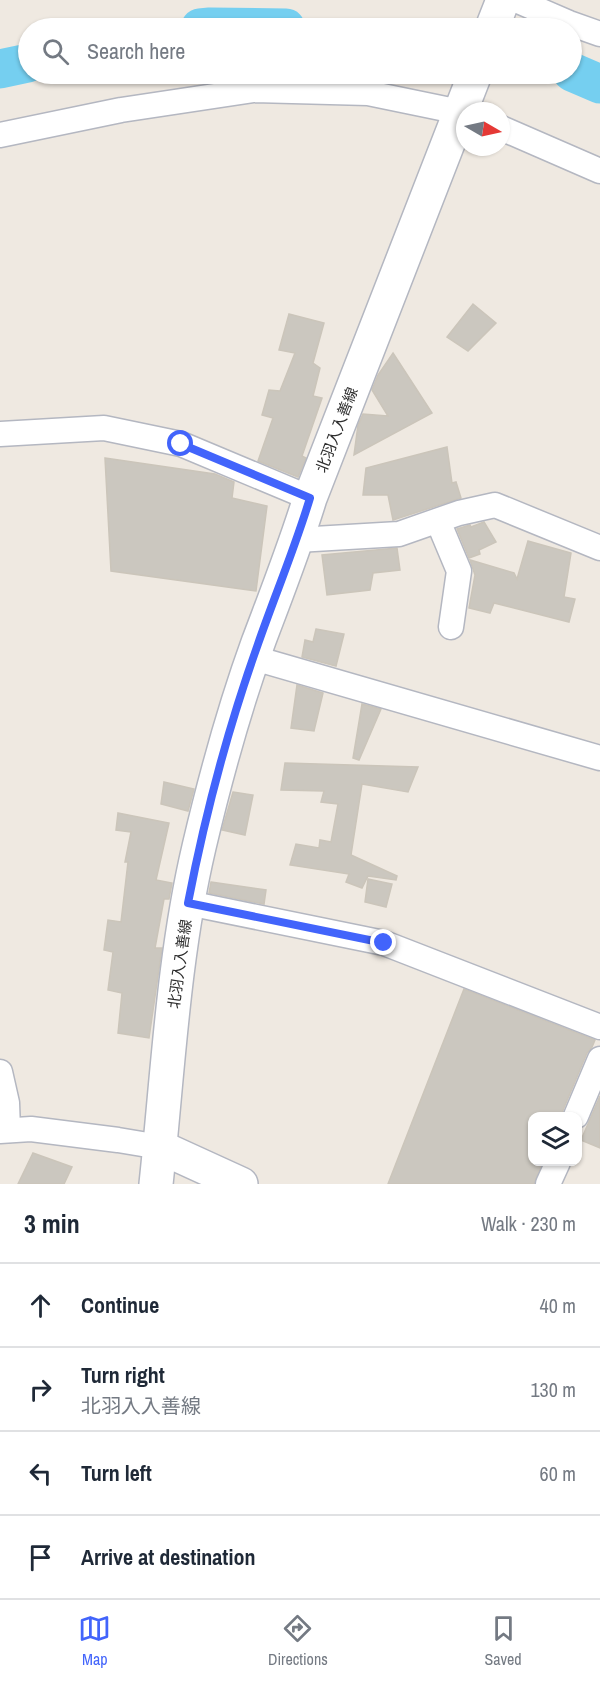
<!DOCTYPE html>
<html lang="en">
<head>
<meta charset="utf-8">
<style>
  :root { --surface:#fff; --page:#f2f2f3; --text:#1f2937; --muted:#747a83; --line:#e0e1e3; --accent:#4264fb }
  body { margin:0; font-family:"Archivo Narrow","Noto Sans JP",sans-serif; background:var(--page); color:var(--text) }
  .controls { position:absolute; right:18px; bottom:18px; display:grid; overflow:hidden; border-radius:12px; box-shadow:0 2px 4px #0004 }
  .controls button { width:54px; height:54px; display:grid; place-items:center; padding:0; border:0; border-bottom:2px solid var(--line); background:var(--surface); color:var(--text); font:30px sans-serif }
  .compass { position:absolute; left:456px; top:102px; width:54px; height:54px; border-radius:50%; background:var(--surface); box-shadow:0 2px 4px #0004; rotate:99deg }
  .stop { position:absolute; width:18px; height:18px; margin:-14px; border:4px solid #4264fb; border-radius:50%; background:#fff }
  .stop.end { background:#4264fb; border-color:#fff; box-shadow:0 2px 6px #0008 }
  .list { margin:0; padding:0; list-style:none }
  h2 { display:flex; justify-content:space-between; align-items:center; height:78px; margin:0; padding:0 24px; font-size:26px }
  h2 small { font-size:20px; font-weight:400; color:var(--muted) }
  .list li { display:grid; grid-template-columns:39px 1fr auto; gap:18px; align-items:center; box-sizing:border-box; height:84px; padding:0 24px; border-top:2px solid var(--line) }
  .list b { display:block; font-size:22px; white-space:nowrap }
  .list p { margin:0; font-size:20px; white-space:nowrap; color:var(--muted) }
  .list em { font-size:20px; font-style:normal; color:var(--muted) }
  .icon { flex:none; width:33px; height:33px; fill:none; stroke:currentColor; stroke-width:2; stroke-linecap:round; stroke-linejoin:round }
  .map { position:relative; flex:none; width:600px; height:1184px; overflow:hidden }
  .search { position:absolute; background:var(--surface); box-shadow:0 2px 4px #0004; left:18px; right:18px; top:18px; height:66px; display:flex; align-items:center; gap:15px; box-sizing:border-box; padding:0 21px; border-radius:33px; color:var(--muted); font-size:22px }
  .sheet { height:414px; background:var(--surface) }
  nav { display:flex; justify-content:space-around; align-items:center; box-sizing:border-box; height:84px; border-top:2px solid var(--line); background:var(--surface); font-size:16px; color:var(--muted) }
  nav a { display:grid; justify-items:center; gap:3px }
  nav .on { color:var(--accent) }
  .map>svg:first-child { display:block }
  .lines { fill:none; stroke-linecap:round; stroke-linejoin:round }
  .river { stroke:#75cff0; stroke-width:39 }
  .building { fill:#cbc7bf; stroke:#cbc5ba; stroke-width:1.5 }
  .minor-casing { stroke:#b4b7c1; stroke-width:27 }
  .secondary-casing { stroke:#b4b7c1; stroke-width:36 }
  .minor { stroke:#fff; stroke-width:24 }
  .secondary { stroke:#fff; stroke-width:33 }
  .route { stroke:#4264fb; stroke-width:8 }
  .labels { text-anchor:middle; stroke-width:5; stroke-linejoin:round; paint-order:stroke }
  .street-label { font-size:15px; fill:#2e2e2e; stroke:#fff }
</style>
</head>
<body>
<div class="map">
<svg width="600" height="1184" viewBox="0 0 600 1184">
  <rect width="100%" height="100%" fill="#efe9e1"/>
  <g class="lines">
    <g class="river">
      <polyline points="200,28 210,27 286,28"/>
      <polyline points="0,69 28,63"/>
      <polyline points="572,72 600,84"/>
    </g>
  </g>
  <g class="building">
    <polygon points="473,304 496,323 468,351 447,337"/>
    <polygon points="289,314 324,323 313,363 320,368 313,396 322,398 302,456 306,458 298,477 258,461 273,418 262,415 269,390 280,391 295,353 279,350"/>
    <polygon points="393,353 432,413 354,455 358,425 363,414 388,416 372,390 378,375"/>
    <polygon points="447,447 452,483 456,482 461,498 393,520 388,495 363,495 366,468"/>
    <polygon points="105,458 215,474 234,482 232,498 267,506 256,591 111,571"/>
    <polygon points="484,522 496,542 479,550 480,554 469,558 457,529 470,525 471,527"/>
    <polygon points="528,541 571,553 564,597 575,599 569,622 494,603 490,613 469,608 475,575 470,560 514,573 517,579"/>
    <polygon points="397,548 400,570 373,573 370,590 327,595 322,555"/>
    <polygon points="316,629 344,634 336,666 302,657 305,640 313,642"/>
    <polygon points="297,685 323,693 314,731 291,728"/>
    <polygon points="362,704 381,709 359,760 353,758"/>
    <polygon points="285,763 418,767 408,792 362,784 351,855 397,876 396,880 368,876 362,888 346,882 349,874 290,865 296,844 319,848 320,840 331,842 338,804 321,802 324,791 281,790"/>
    <polygon points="164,782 194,789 188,811 161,804"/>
    <polygon points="233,792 253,795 245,835 222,830"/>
    <polygon points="118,813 169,823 156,880 172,883 169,899 164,899 155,948 162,948 149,1038 118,1033 122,993 108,990 113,952 104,950 108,920 121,922 128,862 125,862 131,832 116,830"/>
    <polygon points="368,879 392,884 386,907 365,902"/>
    <polygon points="211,882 266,890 264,904 209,893"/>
    <polygon points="464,989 595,1040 592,1047 587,1053 563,1110 562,1116 532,1116 532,1161 543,1161 534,1184 388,1184"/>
    <polygon points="600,1096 600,1148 581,1140"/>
    <polygon points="33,1153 72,1167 64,1184 18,1184"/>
  </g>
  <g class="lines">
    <defs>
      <g id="minor">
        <polyline points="516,0 569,23 600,34"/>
        <polyline points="501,128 600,171"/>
        <polyline points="0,135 121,110 254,90 368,93 465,113"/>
        <polyline points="0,434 104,428 181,444 310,498"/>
        <polyline points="438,521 459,571 451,627"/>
        <polyline points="297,540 399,534 459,513 495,505 600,548"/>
        <polyline points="254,658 600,758"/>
        <polyline points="188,903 384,943 600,1027"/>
        <polyline points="0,1072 7,1103 8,1130"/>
        <polyline points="576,1116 600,1059"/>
        <polyline points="0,1131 31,1129 118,1140 160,1147"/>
        <polyline points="548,1184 558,1162"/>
      </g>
      <g id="secondary">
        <polyline points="492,28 503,0"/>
        <polyline points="160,1147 241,1184"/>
        <path d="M156 1184C168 1072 173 958 199 847 215 779 234 709 258 643 276 595 295 547 310 498L475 74"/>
      </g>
    </defs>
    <use href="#minor" class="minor-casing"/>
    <use href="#secondary" class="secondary-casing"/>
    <use href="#minor" class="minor"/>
    <use href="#secondary" class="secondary"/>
  </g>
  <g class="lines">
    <path class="route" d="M181 444 310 498C295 548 275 595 258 644 228 728 205 815 188 903L384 943"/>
  </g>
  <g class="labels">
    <g class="street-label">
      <text transform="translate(337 430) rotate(-69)" y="5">北羽入入善線</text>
      <text transform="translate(180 964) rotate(-82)" y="5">北羽入入善線</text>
    </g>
  </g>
</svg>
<div class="controls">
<button><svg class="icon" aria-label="layers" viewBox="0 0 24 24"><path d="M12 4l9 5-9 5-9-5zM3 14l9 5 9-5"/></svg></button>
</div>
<svg class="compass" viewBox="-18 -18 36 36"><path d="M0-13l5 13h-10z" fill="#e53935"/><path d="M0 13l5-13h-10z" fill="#747a83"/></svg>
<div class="stop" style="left:181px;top:444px"></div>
<div class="stop end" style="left:384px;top:943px"></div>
<div class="search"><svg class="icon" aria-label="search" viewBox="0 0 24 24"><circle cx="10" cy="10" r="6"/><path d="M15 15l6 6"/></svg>Search here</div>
</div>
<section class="sheet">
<h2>3 min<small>Walk · 230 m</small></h2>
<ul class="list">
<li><svg class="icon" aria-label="ahead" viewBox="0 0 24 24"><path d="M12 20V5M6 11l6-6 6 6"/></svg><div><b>Continue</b></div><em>40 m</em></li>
<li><svg class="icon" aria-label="right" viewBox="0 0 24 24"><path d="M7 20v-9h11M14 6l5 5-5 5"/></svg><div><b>Turn right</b><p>北羽入入善線</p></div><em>130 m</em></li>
<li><svg class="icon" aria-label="left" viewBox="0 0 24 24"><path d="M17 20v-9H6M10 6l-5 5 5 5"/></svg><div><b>Turn left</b></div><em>60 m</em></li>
<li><svg class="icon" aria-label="arrive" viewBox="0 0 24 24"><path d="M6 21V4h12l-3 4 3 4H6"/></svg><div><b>Arrive at destination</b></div></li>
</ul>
</section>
<nav>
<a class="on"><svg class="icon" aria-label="map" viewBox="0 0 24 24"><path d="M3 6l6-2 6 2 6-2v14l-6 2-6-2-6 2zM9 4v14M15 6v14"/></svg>Map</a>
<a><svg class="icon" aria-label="directions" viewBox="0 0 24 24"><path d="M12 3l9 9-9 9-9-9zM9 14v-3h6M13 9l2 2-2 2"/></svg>Directions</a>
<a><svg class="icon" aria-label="saved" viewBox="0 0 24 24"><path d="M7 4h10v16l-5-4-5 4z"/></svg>Saved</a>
</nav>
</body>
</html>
